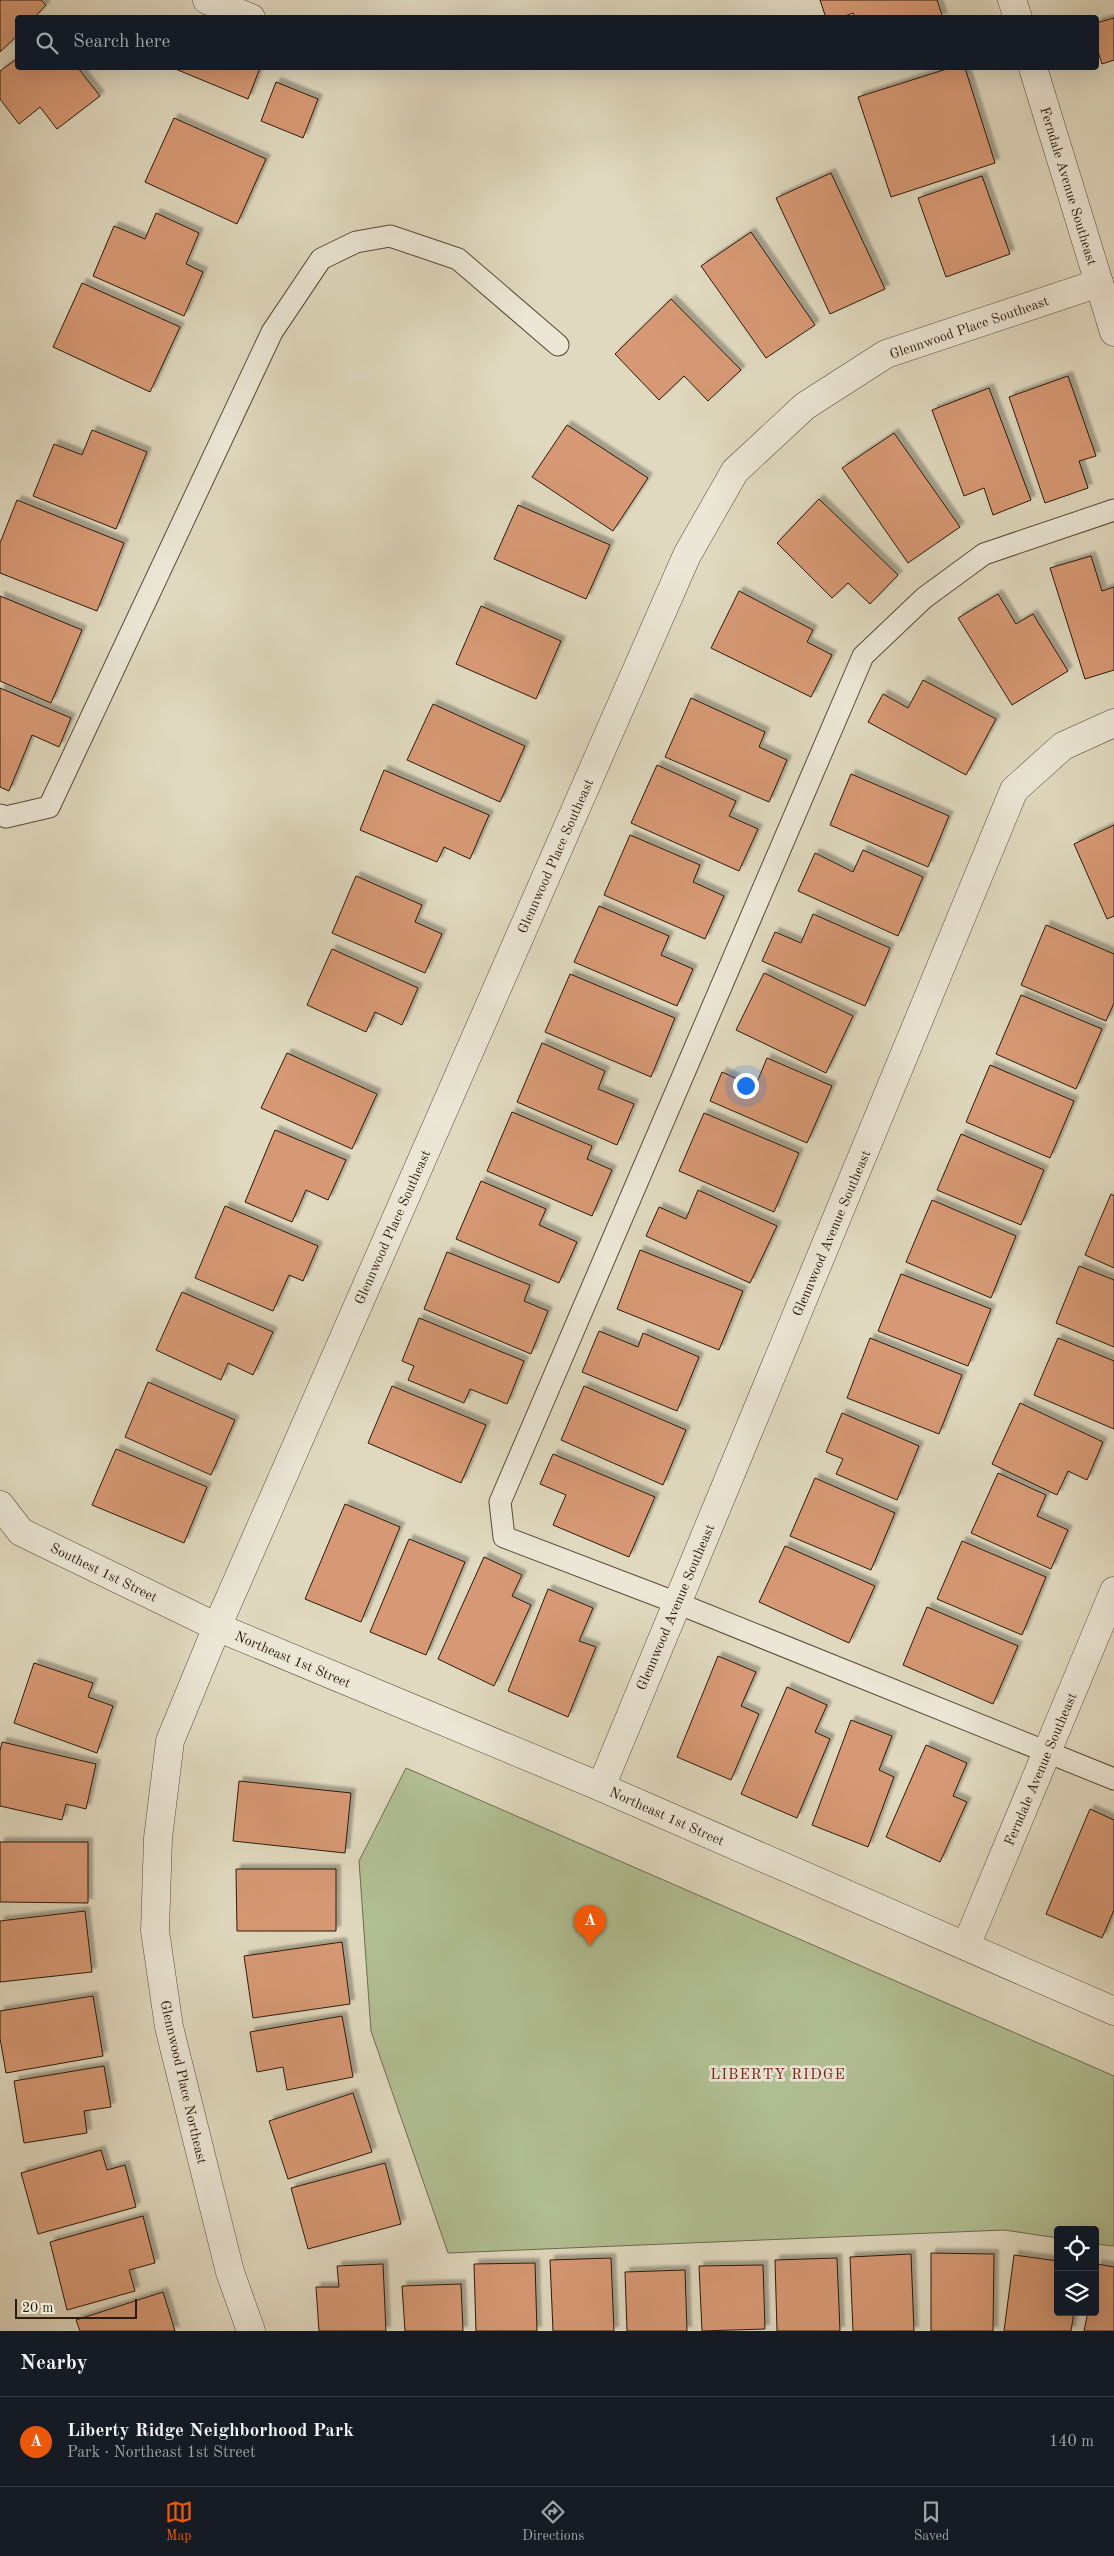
<!DOCTYPE html>
<html lang="en">
<head>
<meta charset="utf-8">
<style>
  :root { --surface:#171b24; --page:#20242c; --text:#f1f3f6; --muted:#9ea1a6; --line:#363941; --accent:#ea580c }
  body { margin:0; font-family:"Old Standard TT",serif; background:var(--page); color:var(--text) }
  .controls { position:absolute; right:15px; bottom:15px; display:grid; overflow:hidden; border-radius:5px; box-shadow:0 5px 20px #0002 }
  .controls button { width:45px; height:45px; display:grid; place-items:center; padding:0; border:0; border-bottom:1px solid var(--line); background:var(--surface); color:var(--text); font:25px sans-serif }
  .scale { position:absolute; left:15px; bottom:12px; width:122px; box-sizing:border-box; padding-left:5px; border:2px solid #2b1a09; border-top:0; font-size:14px; line-height:18px; white-space:nowrap; color:#2b1a09; -webkit-text-stroke:4px #ebe6d5; paint-order:stroke }
  .you { position:absolute; left:745px; top:1085px; width:18px; height:18px; margin:-12px; border:4px solid #fff; border-radius:50%; background:#1a73e8; box-shadow:0 0 0 8px #1a73e833 }
  .badge { display:grid; place-items:center; width:32px; height:32px; border-radius:50%; background:var(--accent); color:#fff; font-size:16px; font-weight:700 }
  .pin { position:absolute; translate:-50% -41px; filter:drop-shadow(0 1px 2px #0008) }
  .pin::after { content:''; position:absolute; top:26px; width:18px; height:15px; background:inherit; clip-path:polygon(0 0,100% 0,50% 100%) }
  .list { margin:0; padding:0; list-style:none }
  h2 { display:flex; justify-content:space-between; align-items:center; height:65px; margin:0; padding:0 20px; font-size:21px }
  h2 small { font-size:16px; font-weight:400; color:var(--muted) }
  .list li { display:grid; grid-template-columns:32px 1fr auto; gap:15px; align-items:center; box-sizing:border-box; height:90px; padding:0 20px; border-top:1px solid var(--line) }
  .list b { display:block; font-size:19px; white-space:nowrap }
  .list p { margin:0; font-size:16px; white-space:nowrap; color:var(--muted) }
  .list em { font-size:16px; font-style:normal; color:var(--muted) }
  .icon { flex:none; width:28px; height:28px; fill:none; stroke:currentColor; stroke-width:2; stroke-linecap:round; stroke-linejoin:round }
  .map { position:relative; flex:none; width:1114px; height:2331px; overflow:hidden }
  .search { position:absolute; background:var(--surface); box-shadow:0 5px 20px #0002; left:15px; right:15px; top:15px; height:55px; display:flex; align-items:center; gap:12px; box-sizing:border-box; padding:0 18px; border-radius:5px; color:var(--muted); font-size:19px }
  .sheet { height:155px; background:var(--surface) }
  nav { display:flex; justify-content:space-around; align-items:center; box-sizing:border-box; height:70px; border-top:1px solid var(--line); background:var(--surface); font-size:14px; color:var(--muted) }
  nav a { display:grid; justify-items:center; gap:2px }
  nav .on { color:var(--accent) }
  .map>svg:first-child { display:block }
  .green { fill:#b1bf93; stroke:#6e6c4e }
  .building { fill:#d79975; stroke:#2b1a09; filter:url(#shadow) }
  .lines { fill:none; stroke-linecap:round; stroke-linejoin:round }
  .lane-casing { stroke:#584a36; stroke-width:23 }
  .street-casing { stroke:#584a36; stroke-width:29 }
  .lane { stroke:#ebe6d5; stroke-width:21 }
  .street { stroke:#ebe6d5; stroke-width:28 }
  .labels { text-anchor:middle; stroke-width:5; stroke-linejoin:round; paint-order:stroke }
  .street-label { font-size:14px; fill:#2b1a09; stroke:#ebe6d5 }
  .neighbourhood-label { font-size:15px; letter-spacing:1px; fill:#7a1f14; stroke:#ebe6d5 }
</style>
</head>
<body>
<div class="map">
<svg width="1114" height="2331" viewBox="0 0 1114 2331">
  <defs>
    <filter id="shadow"><feDropShadow dx="4.5" dy="-4.5" stdDeviation="1" flood-color="#0004"/></filter>
  </defs>
  <rect width="100%" height="100%" fill="#e0d9bf"/>
  <filter id="stains"><feTurbulence type="fractalNoise" baseFrequency=".004" numOctaves="4"/><feColorMatrix values="0 0 0 0 .2 0 0 0 0 .09 0 0 0 0 .02 0 0 0 .5 -.17"/></filter>
  <radialGradient id="worn" r=".72"><stop offset=".6" stop-color="#630" stop-opacity="0"/><stop offset="1" stop-color="#630" stop-opacity=".3"/></radialGradient>
  <polygon class="green" points="406,1768 1114,2076 1114,2246 1095,2244 1095,2230 1058,2230 1058,2238 1004,2230 448,2253 371,2031 359,1861"/>
  <g class="building">
    <polygon points="0,0 41,0 46,5 34,18 18,18 18,35 0,52"/>
    <polygon points="820,0 937,0 943,18 855,18 853,13 839,18 826,18"/>
    <polygon points="1114,18 1114,60 1102,64 1096,45 1096,23"/>
    <polygon points="18,58 18,68 78,68 100,96 57,129 40,107 19,124 0,99 0,71"/>
    <polygon points="173,68 260,68 248,99"/>
    <polygon points="950,68 965,68 995,163 891,197 858,97"/>
    <polygon points="276,82 318,99 303,138 261,121"/>
    <polygon points="174,118 266,159 237,224 145,182"/>
    <polygon points="831,173 885,289 830,314 776,198"/>
    <polygon points="982,176 1010,254 946,277 918,198"/>
    <polygon points="156,213 199,233 186,264 203,272 184,316 93,276 114,226 145,239"/>
    <polygon points="751,232 815,325 766,358 701,266"/>
    <polygon points="82,283 180,327 150,392 53,347"/>
    <polygon points="671,299 741,370 708,401 684,376 659,400 615,354"/>
    <polygon points="1068,376 1096,456 1079,461 1088,488 1045,503 1009,397"/>
    <polygon points="989,388 1031,500 993,515 984,488 964,496 932,410"/>
    <polygon points="567,425 648,478 613,531 532,477"/>
    <polygon points="92,430 147,452 116,529 33,496 54,444 82,455"/>
    <polygon points="894,433 960,527 908,563 842,468"/>
    <polygon points="819,499 898,575 870,604 848,583 832,598 777,543"/>
    <polygon points="17,500 124,543 97,611 0,573 0,543"/>
    <polygon points="518,505 610,545 586,599 494,559"/>
    <polygon points="1091,556 1102,591 1114,587 1114,670 1085,679 1050,568"/>
    <polygon points="739,591 813,630 807,642 832,655 811,697 711,648"/>
    <polygon points="998,594 1016,624 1033,614 1068,671 1012,705 958,618"/>
    <polygon points="0,596 82,630 51,703 0,681"/>
    <polygon points="481,606 561,641 536,699 456,664"/>
    <polygon points="923,680 996,719 966,775 868,722 883,694 908,708"/>
    <polygon points="0,688 71,718 59,747 32,735 9,791 0,787"/>
    <polygon points="691,698 765,732 759,747 787,760 769,802 665,757"/>
    <polygon points="433,704 525,746 500,802 407,760"/>
    <polygon points="657,765 736,801 729,816 758,829 739,871 631,823"/>
    <polygon points="384,770 489,815 470,859 444,847 437,862 360,830"/>
    <polygon points="851,774 949,816 928,867 830,825"/>
    <polygon points="1114,825 1114,916 1107,919 1074,844"/>
    <polygon points="630,835 700,865 693,882 724,896 705,939 604,895"/>
    <polygon points="863,850 923,877 898,936 798,891 815,853 853,872"/>
    <polygon points="356,876 422,905 415,922 442,934 425,973 332,933"/>
    <polygon points="599,906 669,936 661,955 693,969 677,1006 574,962"/>
    <polygon points="813,914 890,948 865,1006 762,961 775,932 801,943"/>
    <polygon points="1046,925 1114,954 1114,1003 1106,1021 1021,985"/>
    <polygon points="332,949 418,988 402,1025 375,1012 366,1032 307,1005"/>
    <polygon points="764,973 853,1016 826,1073 736,1030"/>
    <polygon points="570,974 675,1018 651,1077 545,1032"/>
    <polygon points="1021,995 1102,1029 1076,1089 996,1054"/>
    <polygon points="542,1043 605,1071 598,1089 634,1104 617,1145 517,1102"/>
    <polygon points="287,1053 377,1094 352,1149 261,1108"/>
    <polygon points="767,1058 832,1086 807,1143 710,1101 722,1072 755,1087"/>
    <polygon points="990,1065 1074,1101 1050,1158 966,1122"/>
    <polygon points="512,1112 592,1146 587,1159 612,1170 592,1216 487,1171"/>
    <polygon points="704,1113 799,1153 774,1212 679,1171"/>
    <polygon points="275,1130 346,1160 328,1200 306,1190 292,1222 245,1202"/>
    <polygon points="961,1134 1044,1170 1021,1225 937,1190"/>
    <polygon points="481,1181 546,1209 539,1225 577,1242 559,1283 456,1239"/>
    <polygon points="698,1190 777,1226 750,1283 646,1236 659,1207 686,1219"/>
    <polygon points="1111,1194 1114,1196 1114,1268 1085,1255"/>
    <polygon points="932,1200 1016,1236 991,1298 906,1262"/>
    <polygon points="225,1206 318,1246 303,1281 289,1275 273,1311 195,1278"/>
    <polygon points="640,1250 743,1291 719,1350 617,1309"/>
    <polygon points="447,1252 530,1285 524,1301 548,1311 531,1354 424,1309"/>
    <polygon points="1079,1266 1114,1280 1114,1347 1056,1323"/>
    <polygon points="901,1274 991,1309 968,1366 878,1331"/>
    <polygon points="182,1292 273,1332 253,1375 228,1363 221,1380 156,1350"/>
    <polygon points="419,1318 524,1361 507,1404 470,1389 464,1403 408,1380 414,1366 402,1361"/>
    <polygon points="599,1331 638,1347 643,1333 699,1357 677,1411 582,1372"/>
    <polygon points="870,1338 962,1375 939,1434 847,1398"/>
    <polygon points="1058,1338 1114,1361 1114,1429 1034,1395"/>
    <polygon points="148,1382 235,1420 211,1475 125,1437"/>
    <polygon points="392,1386 486,1425 461,1483 368,1443"/>
    <polygon points="584,1386 686,1430 663,1485 561,1440"/>
    <polygon points="1020,1403 1103,1442 1087,1480 1068,1471 1057,1495 992,1464"/>
    <polygon points="842,1413 919,1446 897,1500 836,1474 843,1459 826,1452"/>
    <polygon points="116,1449 207,1487 184,1543 92,1505"/>
    <polygon points="553,1454 655,1497 629,1557 553,1525 566,1495 540,1484"/>
    <polygon points="998,1473 1046,1495 1037,1516 1068,1530 1051,1569 971,1533"/>
    <polygon points="815,1478 895,1513 871,1570 790,1536"/>
    <polygon points="345,1504 400,1527 361,1622 305,1599"/>
    <polygon points="409,1539 465,1562 426,1655 370,1632"/>
    <polygon points="962,1541 1046,1577 1022,1635 937,1599"/>
    <polygon points="785,1546 875,1586 849,1643 759,1602"/>
    <polygon points="484,1557 522,1575 512,1596 531,1605 494,1686 438,1659"/>
    <polygon points="548,1589 593,1608 579,1641 596,1647 568,1717 508,1691"/>
    <polygon points="927,1607 1018,1646 993,1704 903,1665"/>
    <polygon points="718,1656 756,1672 741,1706 759,1714 731,1780 677,1757"/>
    <polygon points="34,1663 93,1683 88,1697 113,1706 97,1753 14,1723"/>
    <polygon points="787,1687 827,1705 815,1732 830,1739 797,1818 741,1794"/>
    <polygon points="851,1720 892,1736 879,1770 894,1777 868,1847 812,1825"/>
    <polygon points="2,1742 96,1764 86,1809 66,1804 62,1820 0,1806 0,1751"/>
    <polygon points="926,1745 967,1763 953,1796 967,1802 940,1862 886,1837"/>
    <polygon points="239,1781 351,1793 345,1853 233,1841"/>
    <polygon points="1090,1809 1114,1820 1114,1910 1102,1938 1046,1914"/>
    <polygon points="0,1842 88,1842 88,1903 0,1902"/>
    <polygon points="236,1869 336,1869 336,1931 237,1931"/>
    <polygon points="85,1911 92,1972 0,1982 0,1921"/>
    <polygon points="342,1942 350,2004 253,2018 244,1956"/>
    <polygon points="93,1996 103,2056 6,2073 0,2038 0,2011"/>
    <polygon points="342,2016 353,2077 287,2090 283,2067 257,2072 250,2032"/>
    <polygon points="104,2066 111,2107 84,2111 87,2133 24,2143 14,2081"/>
    <polygon points="353,2093 372,2152 288,2179 269,2121"/>
    <polygon points="101,2150 107,2170 125,2165 136,2207 38,2234 21,2173"/>
    <polygon points="385,2163 401,2224 308,2249 291,2188"/>
    <polygon points="143,2216 155,2263 129,2270 135,2291 67,2310 50,2242"/>
    <polygon points="931,2253 994,2254 993,2331 931,2331"/>
    <polygon points="911,2254 914,2331 853,2331 850,2257"/>
    <polygon points="1014,2255 1058,2261 1058,2312 1074,2312 1071,2331 1004,2331"/>
    <polygon points="611,2258 614,2331 553,2331 550,2260"/>
    <polygon points="837,2258 840,2331 777,2331 775,2260"/>
    <polygon points="535,2263 537,2331 476,2331 474,2264"/>
    <polygon points="383,2264 386,2331 319,2331 316,2287 339,2287 337,2266"/>
    <polygon points="1097,2264 1114,2267 1114,2331 1084,2331 1088,2312 1095,2312"/>
    <polygon points="763,2265 765,2329 702,2331 699,2266"/>
    <polygon points="685,2270 687,2331 627,2331 625,2272"/>
    <polygon points="461,2284 463,2331 405,2331 402,2286"/>
    <polygon points="163,2292 175,2331 80,2331 76,2320"/>
  </g>
  <g class="lines">
    <defs>
      <g id="lane">
        <polyline points="1114,510 984,554 924,598 863,656 500,1502 504,1537 677,1603 1114,1779"/>
        <polyline points="0,815 6,817 49,807 272,332 321,259 356,242 390,236 458,259 558,345"/>
      </g>
      <g id="street">
        <polyline points="207,0 251,18"/>
        <polyline points="1012,0 1018,18"/>
        <polyline points="1033,68 1114,332"/>
        <polyline points="0,1505 21,1532 217,1627 601,1787 1114,2011"/>
        <polyline points="601,1787 1014,790 1063,746 1114,723"/>
        <polyline points="966,1946 1114,1591"/>
        <polyline points="251,2331 230,2272 169,2027 155,1931 158,1838 170,1741 217,1627 687,555 735,471 805,406 886,354 1099,283"/>
      </g>
    </defs>
    <use href="#lane" class="lane-casing"/>
    <use href="#street" class="street-casing"/>
    <use href="#lane" class="lane"/>
    <use href="#street" class="street"/>
  </g>
  <g class="labels">
    <g class="street-label">
      <text transform="translate(1069 186) rotate(73)" y="5">Ferndale Avenue Southeast</text>
      <text transform="translate(969 327) rotate(-19)" y="5">Glennwood Place Southeast</text>
      <text transform="translate(555 856) rotate(-66)" y="5">Glennwood Place Southeast</text>
      <text transform="translate(392 1227) rotate(-66)" y="5">Glennwood Place Southeast</text>
      <text transform="translate(831 1233) rotate(-67)" y="5">Glennwood Avenue Southeast</text>
      <text transform="translate(104 1572) rotate(26)" y="5">Southest 1st Street</text>
      <text transform="translate(675 1607) rotate(-67)" y="5">Glennwood Avenue Southeast</text>
      <text transform="translate(293 1659) rotate(23)" y="5">Northeast 1st Street</text>
      <text transform="translate(1040 1769) rotate(-67)" y="5">Ferndale Avenue Southeast</text>
      <text transform="translate(667 1816) rotate(24)" y="5">Northeast 1st Street</text>
      <text transform="translate(184 2082) rotate(77)" y="5">Glennwood Place Northeast</text>
    </g>
    <g class="neighbourhood-label">
      <text x="778" y="2079">LIBERTY RIDGE</text>
    </g>
  </g>
  <rect width="100%" height="100%" filter="url(#stains)"/>
  <rect width="100%" height="100%" fill="url(#worn)"/>
</svg>
<div class="controls">
<button><svg class="icon" aria-label="locate" viewBox="0 0 24 24"><circle cx="12" cy="12" r="6"/><path d="M12 2v4M12 18v4M2 12h4M18 12h4"/></svg></button>
<button><svg class="icon" aria-label="layers" viewBox="0 0 24 24"><path d="M12 4l9 5-9 5-9-5zM3 14l9 5 9-5"/></svg></button>
</div>
<div class="scale">20 m</div>
<div class="you"></div>
<div class="pin badge" style="left:590px;top:1946px">A</div>
<div class="search"><svg class="icon" aria-label="search" viewBox="0 0 24 24"><circle cx="10" cy="10" r="6"/><path d="M15 15l6 6"/></svg>Search here</div>
</div>
<section class="sheet">
<h2>Nearby<small></small></h2>
<ul class="list">
<li><span class="badge">A</span><div><b>Liberty Ridge Neighborhood Park</b><p>Park · Northeast 1st Street</p></div><em>140 m</em></li>
</ul>
</section>
<nav>
<a class="on"><svg class="icon" aria-label="map" viewBox="0 0 24 24"><path d="M3 6l6-2 6 2 6-2v14l-6 2-6-2-6 2zM9 4v14M15 6v14"/></svg>Map</a>
<a><svg class="icon" aria-label="directions" viewBox="0 0 24 24"><path d="M12 3l9 9-9 9-9-9zM9 14v-3h6M13 9l2 2-2 2"/></svg>Directions</a>
<a><svg class="icon" aria-label="saved" viewBox="0 0 24 24"><path d="M7 4h10v16l-5-4-5 4z"/></svg>Saved</a>
</nav>
</body>
</html>
